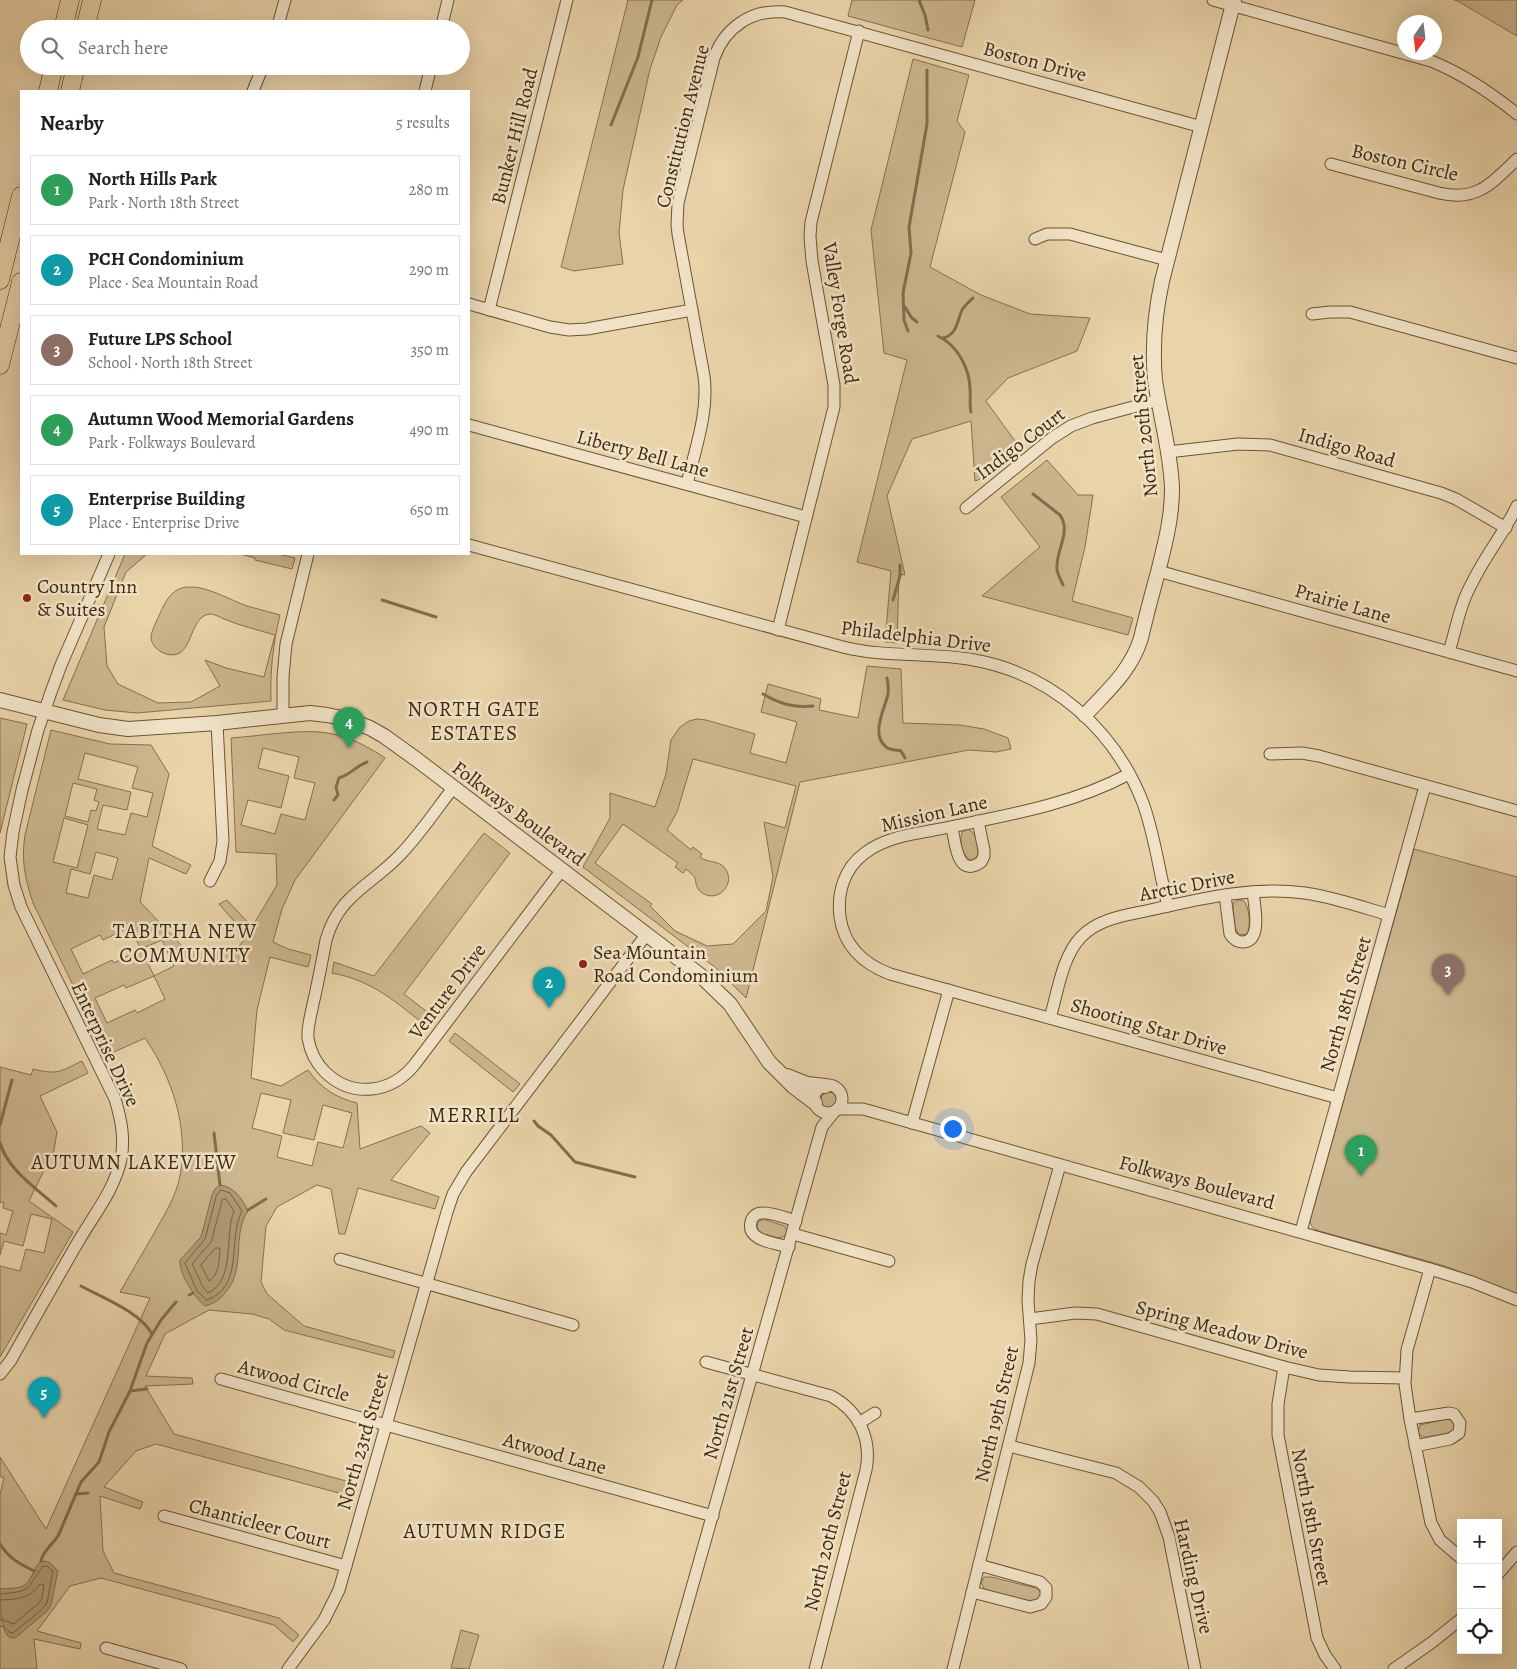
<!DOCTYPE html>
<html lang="en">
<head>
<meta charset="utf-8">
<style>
  :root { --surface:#fff; --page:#f2f2f2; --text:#202124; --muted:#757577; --line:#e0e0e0; --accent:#8f2418 }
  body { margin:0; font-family:Alegreya,serif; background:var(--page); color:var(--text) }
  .controls { position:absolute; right:15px; bottom:15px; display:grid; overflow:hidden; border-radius:0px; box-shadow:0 5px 20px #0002 }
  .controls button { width:45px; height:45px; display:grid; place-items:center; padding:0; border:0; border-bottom:1px solid var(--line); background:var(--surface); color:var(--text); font:25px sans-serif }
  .compass { position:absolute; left:1397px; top:15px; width:45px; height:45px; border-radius:50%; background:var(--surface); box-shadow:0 5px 20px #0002; rotate:194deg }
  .you { position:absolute; left:952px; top:1128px; width:18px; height:18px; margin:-12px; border:4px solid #fff; border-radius:50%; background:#1a73e8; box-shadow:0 0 0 8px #1a73e833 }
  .badge { display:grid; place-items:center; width:32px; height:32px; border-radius:50%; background:var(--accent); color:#fff; font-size:16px; font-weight:700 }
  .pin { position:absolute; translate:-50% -41px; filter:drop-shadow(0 1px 2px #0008) }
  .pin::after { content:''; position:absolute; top:26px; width:18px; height:15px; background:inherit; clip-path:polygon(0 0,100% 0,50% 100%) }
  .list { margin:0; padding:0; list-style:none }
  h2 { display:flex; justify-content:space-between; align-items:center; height:65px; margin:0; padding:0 20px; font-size:21px }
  h2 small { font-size:16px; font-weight:400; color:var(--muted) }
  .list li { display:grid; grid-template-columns:32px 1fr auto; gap:15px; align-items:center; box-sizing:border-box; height:70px; margin:0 10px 10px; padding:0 10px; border:1px solid var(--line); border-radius:0px }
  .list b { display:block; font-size:19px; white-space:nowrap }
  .list p { margin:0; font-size:16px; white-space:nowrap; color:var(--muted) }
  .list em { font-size:16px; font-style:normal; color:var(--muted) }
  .icon { flex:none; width:28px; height:28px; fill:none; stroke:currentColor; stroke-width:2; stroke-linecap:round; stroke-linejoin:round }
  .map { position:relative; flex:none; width:1517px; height:1669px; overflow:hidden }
  .search { position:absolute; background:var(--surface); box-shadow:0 5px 20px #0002; left:20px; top:20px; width:450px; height:55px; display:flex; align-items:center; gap:12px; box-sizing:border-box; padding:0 18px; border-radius:28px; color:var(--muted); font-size:19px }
  .panel { position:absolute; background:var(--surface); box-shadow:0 5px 20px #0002; left:20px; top:90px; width:450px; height:465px; border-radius:0px }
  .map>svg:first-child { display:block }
  .green { fill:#ccb68e; stroke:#85704e; fill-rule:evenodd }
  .water { fill:#af9a74; stroke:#826e4b }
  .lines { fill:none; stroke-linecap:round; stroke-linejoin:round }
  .shore { stroke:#766240; stroke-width:1 }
  .stream { stroke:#826e4b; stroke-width:3 }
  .minor-casing { stroke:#695534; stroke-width:13 }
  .tertiary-casing { stroke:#695534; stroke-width:16 }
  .primary-casing { stroke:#3e2b0d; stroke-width:19 }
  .minor { stroke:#f1e2c7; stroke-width:11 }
  .tertiary { stroke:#f1e2c7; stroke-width:14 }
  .primary { stroke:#e9d3a9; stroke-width:18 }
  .poi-dot { fill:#8f2418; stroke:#f1e2c7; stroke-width:2 }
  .labels { text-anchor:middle; stroke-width:5; stroke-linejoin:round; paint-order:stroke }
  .street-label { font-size:20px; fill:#3e2b0d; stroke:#f1e2c7 }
  .poi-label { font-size:20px; fill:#3e2b0d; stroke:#f1e2c7; text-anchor:start }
  .neighbourhood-label { font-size:21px; letter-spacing:1px; fill:#3e2b0d; stroke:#f1e2c7 }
</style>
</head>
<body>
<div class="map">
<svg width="1517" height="1669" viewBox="0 0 1517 1669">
  <rect width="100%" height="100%" fill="#e9d3a9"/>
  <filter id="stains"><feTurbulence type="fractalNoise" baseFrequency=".004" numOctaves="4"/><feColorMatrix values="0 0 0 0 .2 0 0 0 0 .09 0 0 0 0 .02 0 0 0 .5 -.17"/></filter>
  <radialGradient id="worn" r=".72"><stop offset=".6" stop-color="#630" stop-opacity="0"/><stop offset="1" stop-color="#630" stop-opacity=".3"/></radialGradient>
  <g class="green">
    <polygon points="628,0 683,0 677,5 661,37 650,69 623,190 619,233 623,264 574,271 561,267"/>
    <polygon points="852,0 975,0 962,47 848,16"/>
    <polygon points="1454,0 1517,0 1517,36 1456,0"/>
    <polygon points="913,59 969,75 957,121 965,132 930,267 981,295 1030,314 1090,318 1077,351 1008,378 986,401 1020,448 984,478 975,481 971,421 912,439 887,496 905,575 899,574 897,643 885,642 891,571 857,562 907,360 884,353 871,230"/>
    <polygon points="1047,460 1078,495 1093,495 1085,547 1072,601 1133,618 1128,635 982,596 1040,547 1001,497"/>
    <path d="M125 554H147L126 572 104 627 107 666 118 684 158 703 191 702 220 686 205 660 226 668 264 677 275 635C258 630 241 626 224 619 220 617 214 614 210 614 187 616 195 662 166 654 159 652 152 646 151 638 151 632 155 625 157 620 164 605 170 587 189 587 207 586 230 600 247 606 258 609 269 612 280 615 273 644 270 671 271 701L137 713 105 710 63 700Z"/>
    <polygon points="240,554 278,554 295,558 292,569 255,560 255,558"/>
    <path d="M867 666 901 669 903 723 960 725 984 729 1008 738 1011 749 996 752 969 750 800 782 746 998 716 968 583 867 610 818V793L655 807 666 774 671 740 680 727 689 721 697 719 706 720 755 734 750 753 786 763 797 722 761 712 768 684 821 699 819 710 858 718ZM693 759 796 786 785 828 764 822 773 877 766 911 733 944 707 946 675 931 650 906 652 904 595 863 623 824 678 863 675 867 683 873 686 869C689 872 693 874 695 878 696 883 696 888 701 892 717 905 738 883 724 867 717 860 707 863 700 857L702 854 693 847 691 850 667 830 677 812Z"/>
    <polygon points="0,718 27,724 0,833"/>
    <path d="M51 730 110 744 151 745 169 774 152 846 191 865 186 874 149 858 140 902 183 947 236 950 247 936 219 904 227 900 252 927 277 885 276 854 236 852 231 738C259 736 293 730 320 732 344 734 366 745 385 758L295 880 282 909 273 942 288 949 311 955 308 967 270 957 257 1010 251 1078 281 1086 308 1070C321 1088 336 1098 357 1103L360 1149 421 1126 430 1133 391 1180 439 1197 435 1209 358 1188 345 1234H339L331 1189 317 1185 277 1207 266 1226 261 1282 267 1294 304 1326 395 1351 393 1358 284 1330 269 1319 252 1314 209 1310 165 1334 146 1376 192 1378 193 1384 145 1386 174 1434 357 1484 354 1497 156 1444 136 1451 104 1487 143 1502 140 1509 100 1496 103 1551 114 1573 279 1618 299 1635 293 1642 274 1625 101 1578 70 1586 37 1631 81 1643 80 1649 34 1639 37 1669H0V1495L4 1478 0 1476V1457L46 1529 150 1298 120 1292C131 1273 142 1254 153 1235 163 1217 176 1197 180 1176 189 1128 172 1077 145 1038L107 1055 33 903C25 878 21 861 25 835ZM263 748 299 757 294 778 315 783 305 820 281 814 275 834 241 825 248 800 281 808 289 776 258 768ZM85 753 138 767 132 788 153 793 147 817 131 813 125 835 97 829 103 805 127 810 131 792 78 779ZM73 783 97 789 94 800 99 802 96 811 91 810 88 822 65 816ZM64 818 88 825 77 868 53 862ZM96 852 118 858 112 880 94 875 88 898 66 893 71 869 90 874ZM130 927 141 949 114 963 112 960 83 974 71 949 100 935 103 940ZM162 940 174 966 154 976 141 949ZM154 976 165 999 137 1013 135 1010 107 1023 95 998 124 985 126 988ZM261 1093 291 1100 283 1133 314 1140 323 1105 352 1113 343 1148 318 1142 312 1166 277 1157 282 1136 252 1128Z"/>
    <path d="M968 829C977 833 979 847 978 856L972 860C962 858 959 840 962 832Z"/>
    <path d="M484 833 510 853 404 994 435 1018 428 1027C395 1002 374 981 332 973L334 962 374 976Z"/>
    <path d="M1414 849 1517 877V1294L1445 1266 1319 1231C1314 1229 1311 1227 1310 1221Z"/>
    <path d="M1238 900H1243C1250 907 1251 926 1247 934L1239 935 1235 928 1233 907V903Z"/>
    <polygon points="455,1033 520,1084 513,1092 449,1041"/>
    <path d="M82 1061 88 1073 40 1096 57 1132 54 1150 29 1201 73 1232 0 1357V1266L20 1271 26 1249 44 1253 52 1219 31 1214 23 1246 4 1241 0 1255V1233L6 1235 13 1211 3 1208 4 1203 0 1202V1067L31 1075 33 1069C58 1075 59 1072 82 1061Z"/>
    <circle cx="829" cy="1100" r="8"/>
    <polygon points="763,1219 785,1226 787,1232 785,1236 779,1238 760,1233 758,1231 757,1228 758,1222"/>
    <polygon points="1446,1419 1449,1419 1454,1422 1454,1430 1449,1433 1426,1437 1422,1437 1418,1432 1420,1425"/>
    <polygon points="984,1577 991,1577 1036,1588 1040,1591 1041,1595 1039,1599 1032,1602 985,1590 981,1583"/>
    <polygon points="461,1630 479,1635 469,1669 451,1668"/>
  </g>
  <g class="water">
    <path d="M220 1185C234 1186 243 1200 248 1211 231 1236 247 1269 225 1293 220 1300 213 1304 205 1306 194 1297 179 1274 180 1260L201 1237 212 1195 215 1189Z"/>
    <path d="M41 1561 49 1562 58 1571 51 1605 47 1611 19 1635C0 1651 0 1600 0 1589 7 1588 14 1589 21 1587 32 1583 33 1568 41 1561Z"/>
  </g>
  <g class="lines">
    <g class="shore">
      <path d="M221 1190 230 1193 242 1211C227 1239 245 1286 207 1300L197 1291 185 1263 205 1239 216 1197Z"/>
      <path d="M223 1199H226L234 1211C224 1235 236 1280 208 1293L203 1287 192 1264 211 1242Z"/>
      <path d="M216 1248H219L220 1250C219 1262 219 1275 209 1281L201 1265Z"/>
      <path d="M0 1594C32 1591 26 1590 43 1566H47L53 1571 47 1603 40 1611 13 1633C7 1633 7 1626 0 1626"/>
      <path d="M0 1600C17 1599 30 1599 40 1584L44 1585 42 1598 39 1603 14 1624 0 1619"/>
    </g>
    <g class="stream">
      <polyline points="919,0 925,15 928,30"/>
      <polyline points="611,125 638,57 652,0"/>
      <polyline points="905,307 911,317 917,322"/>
      <polyline points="908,331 904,320 903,293 911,253 909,227 927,124 927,70"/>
      <path d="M938 336C957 345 969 367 970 388 971 396 969 404 971 412"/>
      <path d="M943 338C957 335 957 321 962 310 965 305 969 302 973 298"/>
      <path d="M1033 494 1060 515C1072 533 1055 550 1057 570 1058 575 1061 580 1063 585"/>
      <polyline points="382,600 436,617"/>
      <polyline points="893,600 900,576 900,565"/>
      <path d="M887 678C888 683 889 688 888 694 885 709 870 734 886 747 890 750 896 750 901 751L905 758"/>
      <path d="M763 694C780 704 794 708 813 706"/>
      <path d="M334 800 338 795 336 787 339 778C350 775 356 766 367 762"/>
      <polyline points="534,1121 538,1126 551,1135 575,1162 635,1177"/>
      <polyline points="0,1125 12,1080"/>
      <polyline points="214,1133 220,1185"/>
      <path d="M0 1143C8 1170 36 1188 56 1206"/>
      <polyline points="248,1210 266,1199"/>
      <path d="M81 1286C103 1298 140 1312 152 1334"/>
      <polyline points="189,1295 193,1293"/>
      <polyline points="130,1391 147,1389"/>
      <polyline points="76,1494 88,1493"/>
      <path d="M0 1544C10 1559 18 1563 34 1571"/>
      <path d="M41 1561C43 1550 54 1544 59 1534L81 1482 99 1462 109 1432 130 1391 147 1343 161 1320 176 1302"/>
    </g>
    <defs>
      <g id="minor">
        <path d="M1213 0 1431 61C1463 74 1490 92 1517 114"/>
        <polyline points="277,29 285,0"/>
        <polyline points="441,29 448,0"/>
        <polyline points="253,91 263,66"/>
        <polyline points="425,91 431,66"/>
        <path d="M1331 164 1439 193C1477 202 1492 183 1517 159"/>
        <polyline points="1035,239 1047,234 1070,234 1167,260"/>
        <polyline points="469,304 550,327 569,330 587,329 692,310"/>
        <polyline points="489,310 567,0"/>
        <polyline points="1312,314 1330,312 1350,312 1517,358"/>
        <polyline points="469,425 806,517"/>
        <polyline points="1168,452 1238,444 1270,445 1441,493 1456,499 1506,528"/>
        <path d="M687 484C695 449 709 412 704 376L678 234 677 225 678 203 714 58C725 27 752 9 785 12L1202 127"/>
        <polyline points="966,508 1052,438 1071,426 1092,418 1159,400"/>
        <path d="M469 545 843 647C886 658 931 652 974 660 1052 674 1115 730 1143 803 1155 836 1159 872 1168 906"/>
        <polyline points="1158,571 1517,671"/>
        <polyline points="778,630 834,407 834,385 812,261 810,237 811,222 859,31"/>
        <path d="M1449 652C1456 629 1460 604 1472 583 1485 556 1504 533 1517 506"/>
        <polyline points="283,716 283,677 286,644 308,554"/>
        <polyline points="1270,754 1302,753 1319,756 1517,811"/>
        <path d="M1129 774C1075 803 1014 814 955 826 925 833 890 834 865 853 844 868 837 893 840 917 844 946 864 964 890 974L1338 1098"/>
        <path d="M453 788C436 810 420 834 401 854 371 886 339 894 326 940 322 961 318 983 313 1004 311 1015 307 1027 308 1038 310 1051 316 1063 325 1072 353 1099 392 1093 415 1064L561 871"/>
        <path d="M952 827C955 842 957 879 981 862L984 856V850L978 821"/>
        <polyline points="210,881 220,861 223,841 217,723"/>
        <path d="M1225 895 1230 934C1233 939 1237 942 1243 942 1263 941 1254 904 1253 892"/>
        <path d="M1050 1018C1058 991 1062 957 1081 937 1100 917 1129 915 1155 909 1204 898 1254 886 1305 893 1333 897 1362 907 1389 915"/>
        <circle cx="828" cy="1099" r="14"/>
        <polyline points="837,1109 863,1109 1430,1269 1472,1282 1517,1300"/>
        <polyline points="912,1123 949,990"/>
        <polyline points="1301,1231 1425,786"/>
        <polyline points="793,1234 889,1261"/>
        <path d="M789 1247C776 1243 746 1241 751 1222 752 1217 756 1213 762 1213 772 1212 786 1218 796 1221"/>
        <polyline points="340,1259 573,1325"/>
        <polyline points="1430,1269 1407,1350 1405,1384 1410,1419 1431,1523 1440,1540 1461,1558"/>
        <polyline points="1030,1319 1075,1313 1097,1314 1284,1367 1319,1375 1350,1377 1405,1378"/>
        <path d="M706 1362 831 1396C859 1411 872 1439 866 1470L815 1669"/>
        <polyline points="1284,1367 1278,1404 1278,1435 1317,1638 1325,1655 1335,1669"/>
        <path d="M0 1374 11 1360C34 1319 57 1278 81 1237 96 1212 115 1188 121 1159 125 1138 121 1119 115 1099L21 907 14 885 10 857 13 832 22 790 38 730 51 692 61 665 109 554"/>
        <polyline points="221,1379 713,1516"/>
        <polyline points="1410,1419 1449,1413 1454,1414 1460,1423 1459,1433 1450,1439 1415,1446"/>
        <polyline points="859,1423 875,1413"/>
        <polyline points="1009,1446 1116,1473 1139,1487 1153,1501 1160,1512 1169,1537 1195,1669"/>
        <polyline points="164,1516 346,1566"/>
        <polyline points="1498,1574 1517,1552"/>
        <polyline points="972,1592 1030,1607 1041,1604 1046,1597 1046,1588 1040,1582 979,1565"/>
        <polyline points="106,1648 181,1669"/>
        <polyline points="288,1669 324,1620 339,1590 447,1212 453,1194 466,1172 646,935"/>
        <polyline points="669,1669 822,1127 834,1112"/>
        <polyline points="953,1669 1029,1363 1031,1340 1028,1301 1029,1281 1032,1264 1060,1165"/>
        <polyline points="1394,1669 1431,1643 1461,1619"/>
      </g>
      <g id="tertiary">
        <polyline points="0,700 99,725 128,729 217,723 310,713 327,715 347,719 370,728 384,736 416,759 700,975 730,1004 769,1062 794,1087 815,1103"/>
        <path d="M1085 715C1107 691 1131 671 1141 638 1146 616 1152 594 1158 572 1165 544 1172 518 1172 489 1171 452 1160 416 1155 380 1152 346 1155 313 1162 281L1234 0"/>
        <polyline points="787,1076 807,1084 825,1086"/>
      </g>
      <g id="primary">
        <polyline points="63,29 70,0"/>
        <polyline points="85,29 92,0"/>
        <polyline points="48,91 54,66"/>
        <polyline points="70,91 76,66"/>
        <polyline points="0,280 21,196"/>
        <polyline points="0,365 21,282"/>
      </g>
    </defs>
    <use href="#minor" class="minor-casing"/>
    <use href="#tertiary" class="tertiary-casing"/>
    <use href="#primary" class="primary-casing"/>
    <use href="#minor" class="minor"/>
    <use href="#tertiary" class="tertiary"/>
    <use href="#primary" class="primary"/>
  </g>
  <g class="poi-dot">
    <circle cx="27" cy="598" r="5"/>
    <circle cx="583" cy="964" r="5"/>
  </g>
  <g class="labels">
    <g class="street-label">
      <text transform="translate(1035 61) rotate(15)" y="7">Boston Drive</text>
      <text transform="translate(682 126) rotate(-76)" y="7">Constitution Avenue</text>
      <text transform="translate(514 136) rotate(-76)" y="7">Bunker Hill Road</text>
      <text transform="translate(1405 162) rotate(13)" y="7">Boston Circle</text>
      <text transform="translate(841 313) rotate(81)" y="7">Valley Forge Road</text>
      <text transform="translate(1143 426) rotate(-96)" y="7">North 20th Street</text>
      <text transform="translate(1020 443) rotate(-37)" y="7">Indigo Court</text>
      <text transform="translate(1347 447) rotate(16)" y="7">Indigo Road</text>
      <text transform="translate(643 453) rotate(15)" y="7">Liberty Bell Lane</text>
      <text transform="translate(1343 603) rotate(16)" y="7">Prairie Lane</text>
      <text transform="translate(916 636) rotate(7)" y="7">Philadelphia Drive</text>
      <text transform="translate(519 813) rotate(37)" y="7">Folkways Boulevard</text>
      <text transform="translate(934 813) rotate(-13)" y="7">Mission Lane</text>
      <text transform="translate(1187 885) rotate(-11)" y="7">Arctic Drive</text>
      <text transform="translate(447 991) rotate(-53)" y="7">Venture Drive</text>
      <text transform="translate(1345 1004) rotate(-74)" y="7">North 18th Street</text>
      <text transform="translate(1149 1026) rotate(16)" y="7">Shooting Star Drive</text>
      <text transform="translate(106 1044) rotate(65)" y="7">Enterprise Drive</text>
      <text transform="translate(1197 1182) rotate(15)" y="7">Folkways Boulevard</text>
      <text transform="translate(1222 1329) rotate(15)" y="7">Spring Meadow Drive</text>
      <text transform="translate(294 1380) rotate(15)" y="7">Atwood Circle</text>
      <text transform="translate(728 1393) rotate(-74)" y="7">North 21st Street</text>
      <text transform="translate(996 1414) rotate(-77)" y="7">North 19th Street</text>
      <text transform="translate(362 1441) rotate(-74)" y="7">North 23rd Street</text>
      <text transform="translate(555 1453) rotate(16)" y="7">Atwood Lane</text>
      <text transform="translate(1312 1517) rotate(79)" y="7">North 18th Street</text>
      <text transform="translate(260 1523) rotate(15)" y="7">Chanticleer Court</text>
      <text transform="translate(827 1541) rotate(-76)" y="7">North 20th Street</text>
      <text transform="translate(1194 1576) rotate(77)" y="7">Harding Drive</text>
    </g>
    <g class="poi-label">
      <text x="37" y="593">Country Inn<tspan x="37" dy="23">&amp; Suites</tspan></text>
      <text x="593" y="959">Sea Mountain<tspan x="593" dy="23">Road Condominium</tspan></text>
    </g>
    <g class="neighbourhood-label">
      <text x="474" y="716">NORTH GATE<tspan x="474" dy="24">ESTATES</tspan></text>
      <text x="185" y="938">TABITHA NEW<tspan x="185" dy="24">COMMUNITY</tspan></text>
      <text x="474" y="1122">MERRILL</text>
      <text x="134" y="1169">AUTUMN LAKEVIEW</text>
      <text x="485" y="1538">AUTUMN RIDGE</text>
    </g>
  </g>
  <rect width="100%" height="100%" filter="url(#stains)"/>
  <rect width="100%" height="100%" fill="url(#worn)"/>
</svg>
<div class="controls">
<button>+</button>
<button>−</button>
<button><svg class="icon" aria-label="locate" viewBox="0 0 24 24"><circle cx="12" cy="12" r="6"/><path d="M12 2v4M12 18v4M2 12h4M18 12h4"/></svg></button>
</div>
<svg class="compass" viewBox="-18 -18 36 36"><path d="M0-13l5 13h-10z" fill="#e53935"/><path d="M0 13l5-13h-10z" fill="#757577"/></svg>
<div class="you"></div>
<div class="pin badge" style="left:1361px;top:1176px;background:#2e9e5b">1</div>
<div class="pin badge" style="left:549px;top:1008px;background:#0f9aa8">2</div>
<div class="pin badge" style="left:1448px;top:995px;background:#8d6e63">3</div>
<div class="pin badge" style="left:349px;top:748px;background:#2e9e5b">4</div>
<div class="pin badge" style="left:44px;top:1418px;background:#0f9aa8">5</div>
<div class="search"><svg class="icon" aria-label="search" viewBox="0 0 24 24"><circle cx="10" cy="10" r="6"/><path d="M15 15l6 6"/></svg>Search here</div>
<section class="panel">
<h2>Nearby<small>5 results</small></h2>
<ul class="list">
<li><span class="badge" style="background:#2e9e5b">1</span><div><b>North Hills Park</b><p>Park · North 18th Street</p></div><em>280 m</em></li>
<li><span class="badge" style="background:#0f9aa8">2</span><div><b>PCH Condominium</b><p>Place · Sea Mountain Road</p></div><em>290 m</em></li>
<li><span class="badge" style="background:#8d6e63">3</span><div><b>Future LPS School</b><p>School · North 18th Street</p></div><em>350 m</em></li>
<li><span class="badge" style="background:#2e9e5b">4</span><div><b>Autumn Wood Memorial Gardens</b><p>Park · Folkways Boulevard</p></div><em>490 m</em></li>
<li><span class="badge" style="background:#0f9aa8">5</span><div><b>Enterprise Building</b><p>Place · Enterprise Drive</p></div><em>650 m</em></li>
</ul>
</section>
</div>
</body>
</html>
